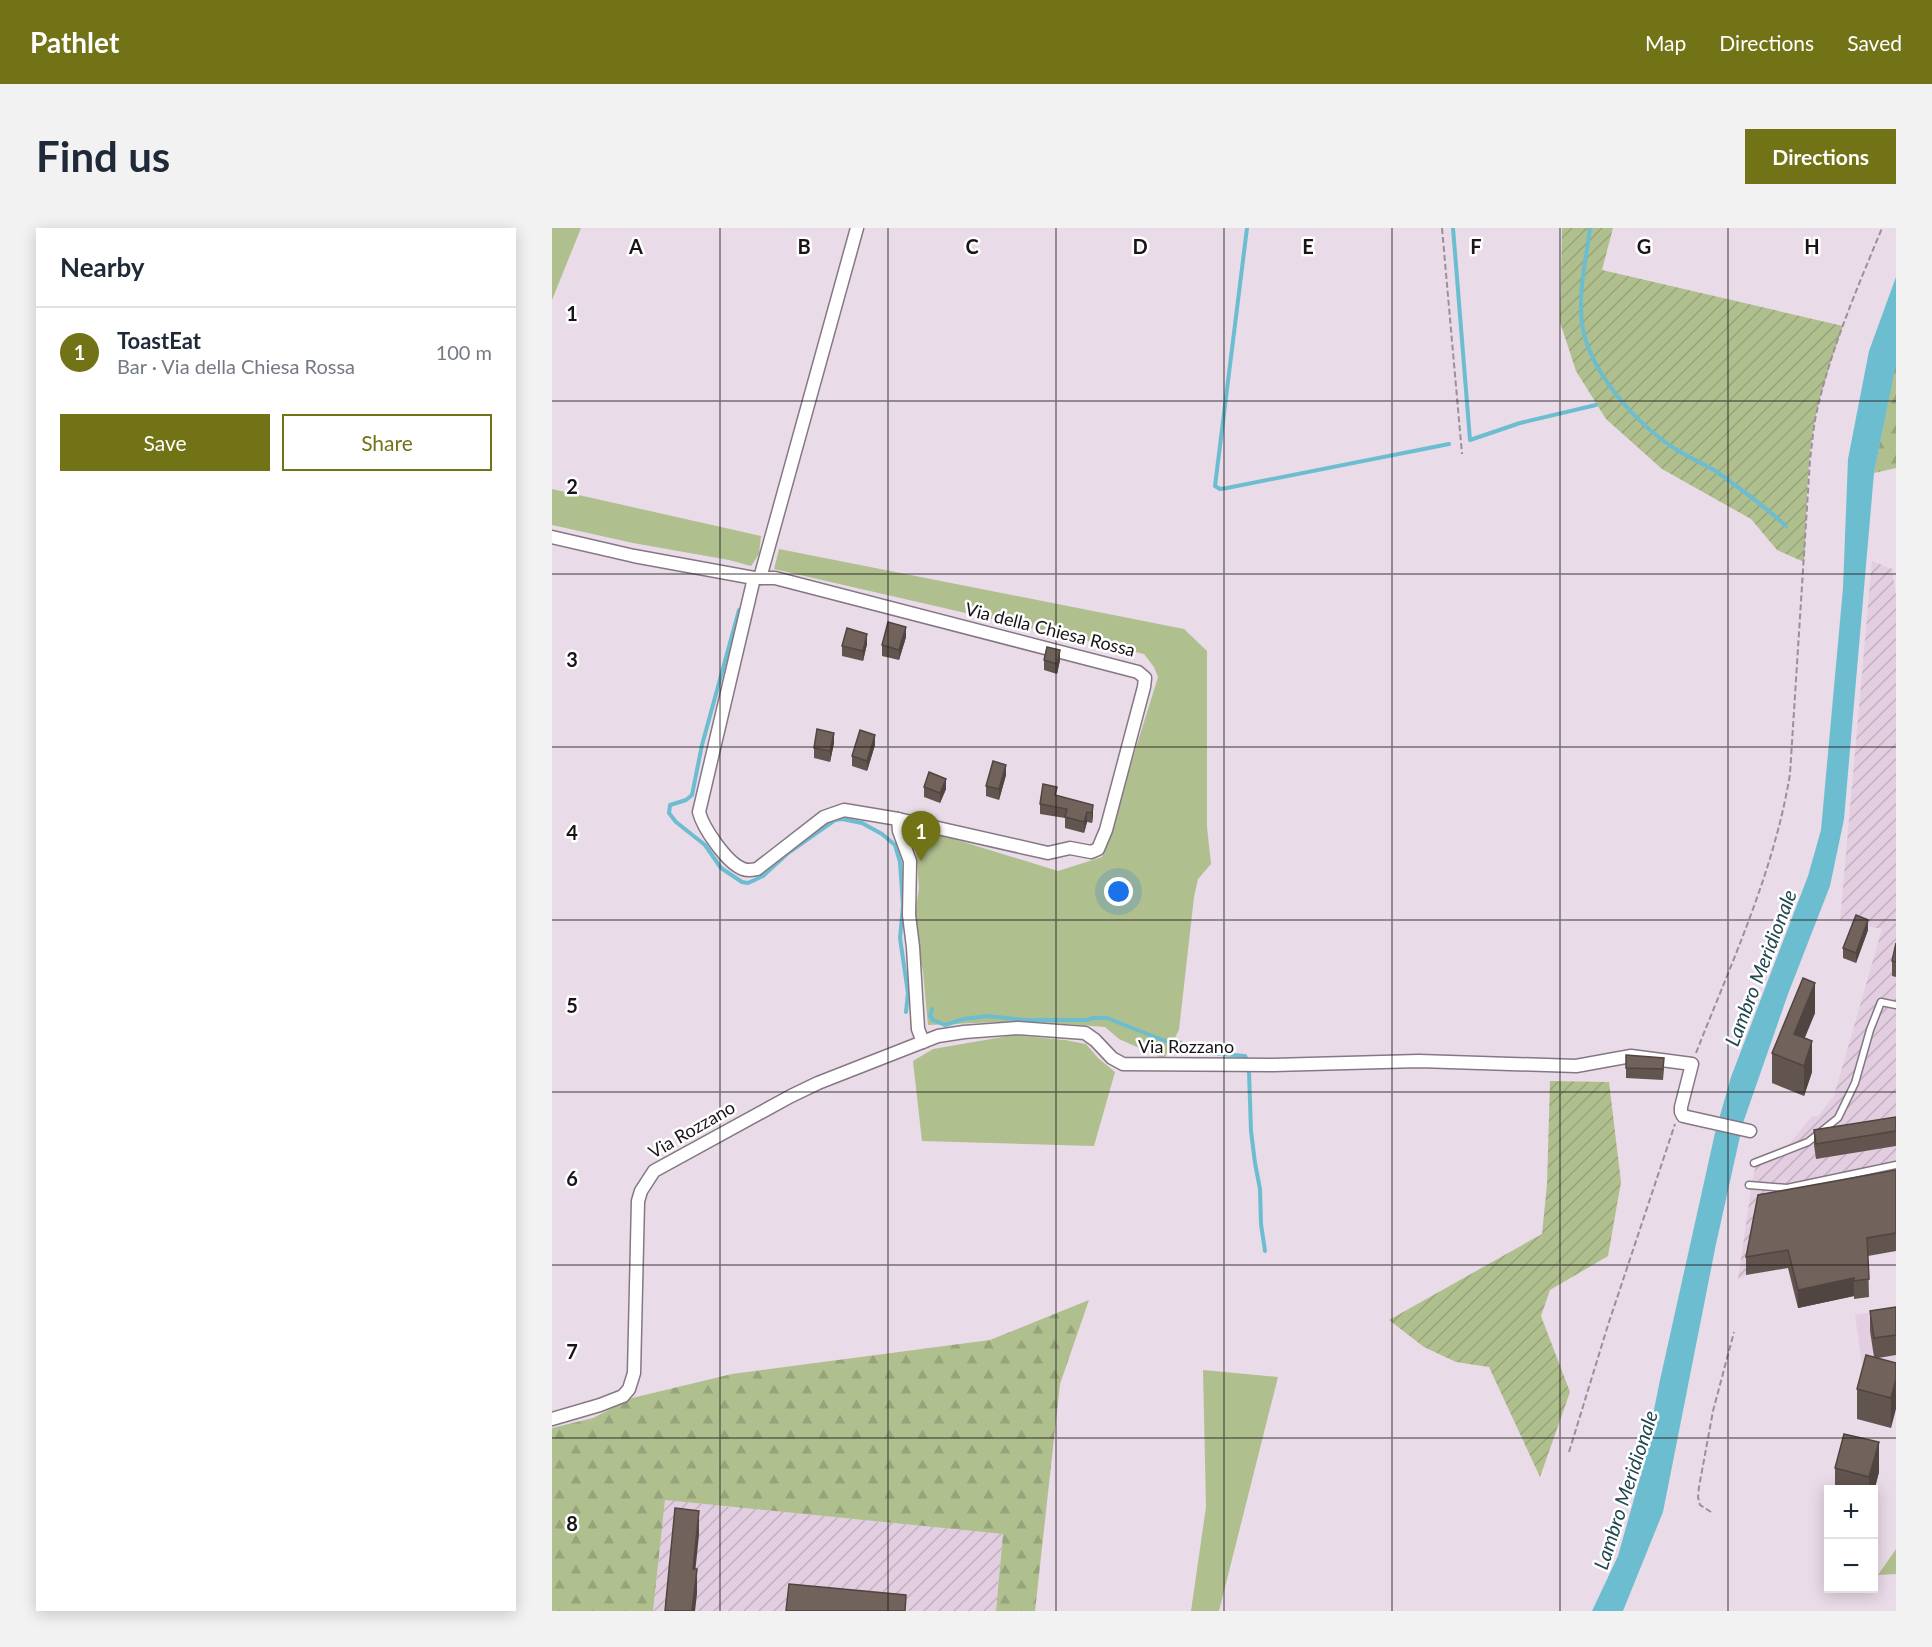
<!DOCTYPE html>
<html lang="en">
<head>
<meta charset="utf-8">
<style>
  :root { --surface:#fff; --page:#f2f2f3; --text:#1f2937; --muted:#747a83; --line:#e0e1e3; --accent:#727216 }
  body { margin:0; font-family:Lato,sans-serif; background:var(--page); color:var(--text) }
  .controls { position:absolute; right:18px; bottom:18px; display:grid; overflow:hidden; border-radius:0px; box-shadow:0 3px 15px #0003 }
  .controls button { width:54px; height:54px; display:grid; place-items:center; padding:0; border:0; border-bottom:2px solid var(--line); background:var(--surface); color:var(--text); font:30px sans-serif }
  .you { position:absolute; left:567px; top:664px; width:21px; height:21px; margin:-15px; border:4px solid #fff; border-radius:50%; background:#1a73e8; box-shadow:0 0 0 9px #1a73e833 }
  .badge { display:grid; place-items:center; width:39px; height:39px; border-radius:50%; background:var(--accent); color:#fff; font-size:20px; font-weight:700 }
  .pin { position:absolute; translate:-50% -50px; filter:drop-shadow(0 2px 3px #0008) }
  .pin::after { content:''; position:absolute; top:32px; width:21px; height:18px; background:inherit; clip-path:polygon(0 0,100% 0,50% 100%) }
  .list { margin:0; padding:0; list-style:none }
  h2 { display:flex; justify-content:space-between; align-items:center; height:78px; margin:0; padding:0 24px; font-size:26px }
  h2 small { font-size:20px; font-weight:400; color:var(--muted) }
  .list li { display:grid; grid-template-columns:39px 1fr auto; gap:18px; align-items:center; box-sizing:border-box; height:90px; padding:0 24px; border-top:2px solid var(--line) }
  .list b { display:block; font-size:22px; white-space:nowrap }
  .list p { margin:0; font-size:20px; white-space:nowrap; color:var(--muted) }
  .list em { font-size:20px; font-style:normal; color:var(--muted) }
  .actions { display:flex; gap:12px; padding:18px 24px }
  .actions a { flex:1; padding:14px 0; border:2px solid var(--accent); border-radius:0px; text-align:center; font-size:21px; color:var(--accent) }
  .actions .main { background:var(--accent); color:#fff }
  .map { position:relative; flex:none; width:1344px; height:1383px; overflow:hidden; border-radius:0px }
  header { display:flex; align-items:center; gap:36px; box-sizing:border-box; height:84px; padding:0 30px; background:var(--accent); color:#fff }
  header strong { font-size:28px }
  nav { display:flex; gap:33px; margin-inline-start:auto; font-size:21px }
  .intro { display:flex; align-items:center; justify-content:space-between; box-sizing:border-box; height:144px; padding:0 36px }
  h1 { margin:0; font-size:42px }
  .button { padding:15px 27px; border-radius:0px; background:var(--accent); color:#fff; font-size:21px; font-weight:700 }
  main { display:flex; gap:36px; padding:0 36px }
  aside { flex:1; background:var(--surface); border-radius:0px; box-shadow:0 3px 15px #0003 }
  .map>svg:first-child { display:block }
  .built { fill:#e2cee0 }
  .industrial { fill:url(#industrial-furrows) }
  .green { fill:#b0bf8e }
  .forest { fill:url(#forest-firs) }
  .garden { fill:url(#garden-furrows) }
  .water { fill:#6cbdd0 }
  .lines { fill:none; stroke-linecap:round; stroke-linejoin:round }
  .stream { stroke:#6cbdd0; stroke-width:4 }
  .service-casing { stroke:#857884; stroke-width:9 }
  .minor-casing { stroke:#857884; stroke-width:15 }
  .path { stroke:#9b909a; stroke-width:2; stroke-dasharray:6 3; stroke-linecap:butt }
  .service { stroke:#fff; stroke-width:6 }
  .minor { stroke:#fff; stroke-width:12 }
  .wall { fill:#62544f }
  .shaded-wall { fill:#504540 }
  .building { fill:#72625c; stroke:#504540; stroke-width:1.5 }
  .grid { fill:none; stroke:#191418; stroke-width:1.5; stroke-opacity:0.55 }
  .labels { text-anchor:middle; stroke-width:5; stroke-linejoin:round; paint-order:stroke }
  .street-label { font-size:18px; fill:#191418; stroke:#fff }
  .water-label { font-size:20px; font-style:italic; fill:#21474f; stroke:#fff }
  .grid-label { font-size:20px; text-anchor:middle; font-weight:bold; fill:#191418; stroke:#fff; stroke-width:5; stroke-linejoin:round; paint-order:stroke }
</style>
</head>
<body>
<header>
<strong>Pathlet</strong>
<nav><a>Map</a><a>Directions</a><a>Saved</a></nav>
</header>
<div class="intro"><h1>Find us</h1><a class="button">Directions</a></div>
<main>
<aside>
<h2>Nearby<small></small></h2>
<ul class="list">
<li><span class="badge">1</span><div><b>ToastEat</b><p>Bar · Via della Chiesa Rossa</p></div><em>100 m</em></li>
</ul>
<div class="actions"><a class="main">Save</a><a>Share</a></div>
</aside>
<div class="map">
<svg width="1344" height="1383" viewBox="0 0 1344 1383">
  <defs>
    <pattern id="industrial-furrows" width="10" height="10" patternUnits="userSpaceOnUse" patternTransform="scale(1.5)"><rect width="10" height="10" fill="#e2cee0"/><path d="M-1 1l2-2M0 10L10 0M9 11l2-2" fill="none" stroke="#c1b0bf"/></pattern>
    <pattern id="forest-firs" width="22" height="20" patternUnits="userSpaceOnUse" patternTransform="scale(1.5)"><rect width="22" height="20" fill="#b0bf8e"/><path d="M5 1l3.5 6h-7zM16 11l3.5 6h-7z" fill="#97a37a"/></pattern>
    <pattern id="garden-furrows" width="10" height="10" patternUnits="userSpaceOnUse" patternTransform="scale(1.5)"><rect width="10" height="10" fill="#b0bf8e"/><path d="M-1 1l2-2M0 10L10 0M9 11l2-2" fill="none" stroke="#97a37a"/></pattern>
  </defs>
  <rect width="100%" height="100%" fill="#e9dbe8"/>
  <polygon class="built" points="1344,1081 1344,1139 1311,1144 1303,1087"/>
  <g class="industrial">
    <polygon points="1320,333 1340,341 1344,367 1344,996 1194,1047 1186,1052 1199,961 1204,936 1208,929 1234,920 1260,888 1266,888 1282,868 1330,701 1288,693"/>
    <polygon points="113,1272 451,1306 444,1383 101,1383"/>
  </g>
  <g class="green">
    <polygon points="0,0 29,0 0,72"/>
    <polygon points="0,261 209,308 207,326 199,338 177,332 81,315 0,297"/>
    <polygon points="227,321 632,401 655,423 655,599 659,636 646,651 642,669 627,802 612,831 567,811 553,799 474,793 376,797 371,744 361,698 367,660 364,623 359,603 363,599 506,643 550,629 606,449 602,439 592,426 222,341"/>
    <polygon points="462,807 513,812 534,816 546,830 563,844 542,918 370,913 361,833 381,821"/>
    <polygon points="651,1142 726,1149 667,1383 639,1383 654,1279"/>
    <polygon points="1344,1321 1344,1346 1326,1347"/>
  </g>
  <g class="forest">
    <polygon points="1344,136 1344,240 1322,245 1342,143"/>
    <polygon points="537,1072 508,1156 483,1383 444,1383 451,1306 113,1272 101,1383 0,1383 0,1200 41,1190 80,1170 180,1146 438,1112"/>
  </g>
  <g class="garden">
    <path d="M1010 0H1061L1050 42 1291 98C1281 127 1271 156 1264 186 1254 235 1255 285 1252 334L1225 322 1199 291 1110 241 1054 191 1024 143 1008 94Z"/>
    <polygon points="998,853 1057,854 1069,954 1056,1028 998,1062 989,1088 1018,1164 988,1249 937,1139 904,1134 872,1119 837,1092 990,1006 995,957"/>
  </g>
  <polygon class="water" points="1344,49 1344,136 1322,245 1292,591 1278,658 1236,766 1191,895 1164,1016 1111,1284 1071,1383 1040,1383 1066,1328 1089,1246 1108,1152 1163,905 1179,849 1256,648 1269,602 1291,360 1296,231 1317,123"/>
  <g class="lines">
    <g class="stream">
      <polyline points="695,0 663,258 668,261 675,260 897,216"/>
      <polyline points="901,0 918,212 968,195 1044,177"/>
      <path d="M1038 0C1034 33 1026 63 1030 96 1037 144 1085 197 1125 222 1138 230 1152 236 1165 244 1189 261 1212 278 1234 298"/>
      <polyline points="187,382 150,517 140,567 134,572 118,577 117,585 124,594 153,617 169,640 190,654 196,655 211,648 236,625 283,592 290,591 310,595 330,606 343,617 348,634 351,678 348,710 356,765 354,784"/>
      <polyline points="380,781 378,788 381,792 393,797 412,791 435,788 473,792 535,792 541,790 555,790 613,813 626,814 657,825 693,828 695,832"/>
      <polyline points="697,844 699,903 703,935 708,961 709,996 713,1023"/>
    </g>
    <defs>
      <g id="service">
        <polyline points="1202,935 1256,914 1286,890 1303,855 1318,802 1329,774 1344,777"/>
        <polyline points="1197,957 1235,960 1344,937"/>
      </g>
      <g id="minor">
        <path d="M0 309 82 328 202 350H223L586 444 593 450 592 459 554 602 546 621 539 624 518 620 496 625 346 591 292 582 272 589 205 641C200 642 196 643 191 641 175 635 151 600 147 584L202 350"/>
        <polyline points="208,350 305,0"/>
        <polyline points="346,591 347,603 358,633 357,687 361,719 366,801 371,814"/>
        <polyline points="0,1191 48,1177 71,1168 77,1161 82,1145 86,973 89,963 102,943 239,868 266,855 386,808 412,804 466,800 533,805 543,812 560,830 571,836 721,837 867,833 1024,838 1079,828 1140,836 1129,879 1129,884 1131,888 1198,903"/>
      </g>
    </defs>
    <use href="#service" class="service-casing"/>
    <use href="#minor" class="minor-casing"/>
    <g class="path">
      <polyline points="890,0 910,226"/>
      <path d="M1144 825C1180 733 1222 644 1238 546L1258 232C1260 217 1261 202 1264 187 1278 122 1305 61 1330 0"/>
      <polyline points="1017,1224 1056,1097 1123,896"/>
      <polyline points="1159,1284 1148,1277 1146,1269 1147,1259 1161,1183 1182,1104"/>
    </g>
    <use href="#service" class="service"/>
    <use href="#minor" class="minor"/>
  </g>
  <g class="wall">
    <polygon points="354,409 347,432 330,428 330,417"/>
    <polygon points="315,416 311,433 290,428 290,418"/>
    <polygon points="492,432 508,432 505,446 492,442"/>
    <polygon points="282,515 278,534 262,530 262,520"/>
    <polygon points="323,517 315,543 300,538 300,528"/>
    <polygon points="454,547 447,572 434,568 434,558"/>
    <polygon points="372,559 394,561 388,575 372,569"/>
    <polygon points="505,568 541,577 541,588 540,595 535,594 532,605 513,600 513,590 488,586 488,576"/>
    <polygon points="1316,702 1304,735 1291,730 1291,720"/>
    <polygon points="1344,715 1344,749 1340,748 1340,733"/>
    <polygon points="1263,785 1252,810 1260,844 1252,868 1220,855 1220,825"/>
    <polygon points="1074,827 1112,841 1111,852 1074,850"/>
    <polygon points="1344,889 1344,918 1264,931 1262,917 1262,902"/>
    <polygon points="1344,942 1344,1023 1316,1028 1317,1069 1302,1071 1302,1068 1246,1080 1236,1040 1194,1047 1194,1029"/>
    <polygon points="1344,1079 1344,1127 1326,1130 1344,1135 1339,1200 1305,1191 1305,1161 1322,1129 1318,1103 1318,1083"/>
    <polygon points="1283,1240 1327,1244 1322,1263 1322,1262 1283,1262"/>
  </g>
  <g class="shaded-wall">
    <polygon points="354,399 354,409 347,432 347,422"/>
    <polygon points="315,406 315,416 311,433 311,423"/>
    <polygon points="508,422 508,432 505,446 505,436"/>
    <polygon points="282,505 282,515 278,534 278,523"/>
    <polygon points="323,507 323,517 315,543 315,533"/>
    <polygon points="454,537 454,547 447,572 447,561"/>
    <polygon points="394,551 394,561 388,575 388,565"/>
    <polygon points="541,577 541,588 540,595 540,585"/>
    <polygon points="535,584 535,594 532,605 532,594"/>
    <polygon points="1316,692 1316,702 1304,735 1304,725"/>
    <polygon points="1263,755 1263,785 1243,834 1242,806"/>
    <polygon points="1260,813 1260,844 1252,868 1252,838"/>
    <polygon points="1302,1050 1302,1068 1246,1080 1246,1062"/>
    <polygon points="1344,1151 1344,1181 1339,1200 1339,1170"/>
    <polygon points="1327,1214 1327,1244 1322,1263 1322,1262 1317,1262 1317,1249"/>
    <polygon points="147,1283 147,1307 141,1365 141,1341"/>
    <polygon points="145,1341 145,1366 143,1383 140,1383"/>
  </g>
  <g class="building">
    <polygon points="336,394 354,399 347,422 330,417"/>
    <polygon points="295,400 315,406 311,423 290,418"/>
    <polygon points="495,419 508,422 505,436 492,432"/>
    <polygon points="265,501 282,505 278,523 262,520"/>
    <polygon points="308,502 323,507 315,533 300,528"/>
    <polygon points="441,533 454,537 447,561 434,558"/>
    <polygon points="377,544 394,551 388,565 372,559"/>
    <polygon points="491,556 505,559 503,567 541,577 540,585 535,584 532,594 513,589 515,581 488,576"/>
    <polygon points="1304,687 1316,692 1304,725 1291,720"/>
    <polygon points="1344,715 1344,734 1340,733"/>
    <polygon points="1251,750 1263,755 1242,806 1260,813 1252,838 1220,825"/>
    <polygon points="1074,827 1112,830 1111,841 1074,840"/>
    <polygon points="1344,889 1344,903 1264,916 1262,902"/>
    <polygon points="1344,942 1344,1005 1315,1010 1317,1051 1302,1053 1302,1050 1246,1062 1236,1022 1194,1029 1206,967"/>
    <polygon points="1344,1079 1344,1107 1322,1110 1318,1083"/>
    <polygon points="1314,1127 1344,1135 1344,1151 1339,1170 1305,1161"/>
    <polygon points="1292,1206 1327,1214 1317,1249 1283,1240"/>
    <polygon points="123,1280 147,1283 141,1341 145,1341 140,1383 113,1383"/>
    <polygon points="237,1356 354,1367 353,1383 234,1383"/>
  </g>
  <path class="grid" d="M168 0V1383M336 0V1383M504 0V1383M672 0V1383M840 0V1383M1008 0V1383M1176 0V1383M0 173H1344M0 346H1344M0 519H1344M0 692H1344M0 864H1344M0 1037H1344M0 1210H1344"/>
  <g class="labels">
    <g class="street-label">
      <text transform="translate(498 402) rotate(14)" y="6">Via della Chiesa Rossa</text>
      <text x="634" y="825">Via Rozzano</text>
      <text transform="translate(140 902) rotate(-30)" y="6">Via Rozzano</text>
    </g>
    <g class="water-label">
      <text transform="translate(1209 740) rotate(-69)" y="7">Lambro Meridionale</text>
      <text transform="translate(1074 1262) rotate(-72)" y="7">Lambro Meridionale</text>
    </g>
  </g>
  <g class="grid-label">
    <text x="84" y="26">A</text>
    <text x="252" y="26">B</text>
    <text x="420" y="26">C</text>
    <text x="588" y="26">D</text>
    <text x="756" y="26">E</text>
    <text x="924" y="26">F</text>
    <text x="1092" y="26">G</text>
    <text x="1260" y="26">H</text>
    <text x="20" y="93">1</text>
    <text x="20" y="266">2</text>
    <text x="20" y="439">3</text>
    <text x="20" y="612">4</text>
    <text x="20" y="785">5</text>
    <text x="20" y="958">6</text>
    <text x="20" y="1131">7</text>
    <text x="20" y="1303">8</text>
  </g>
</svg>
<div class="controls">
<button>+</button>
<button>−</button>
</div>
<div class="you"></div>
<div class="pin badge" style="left:369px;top:633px">1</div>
</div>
</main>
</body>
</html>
